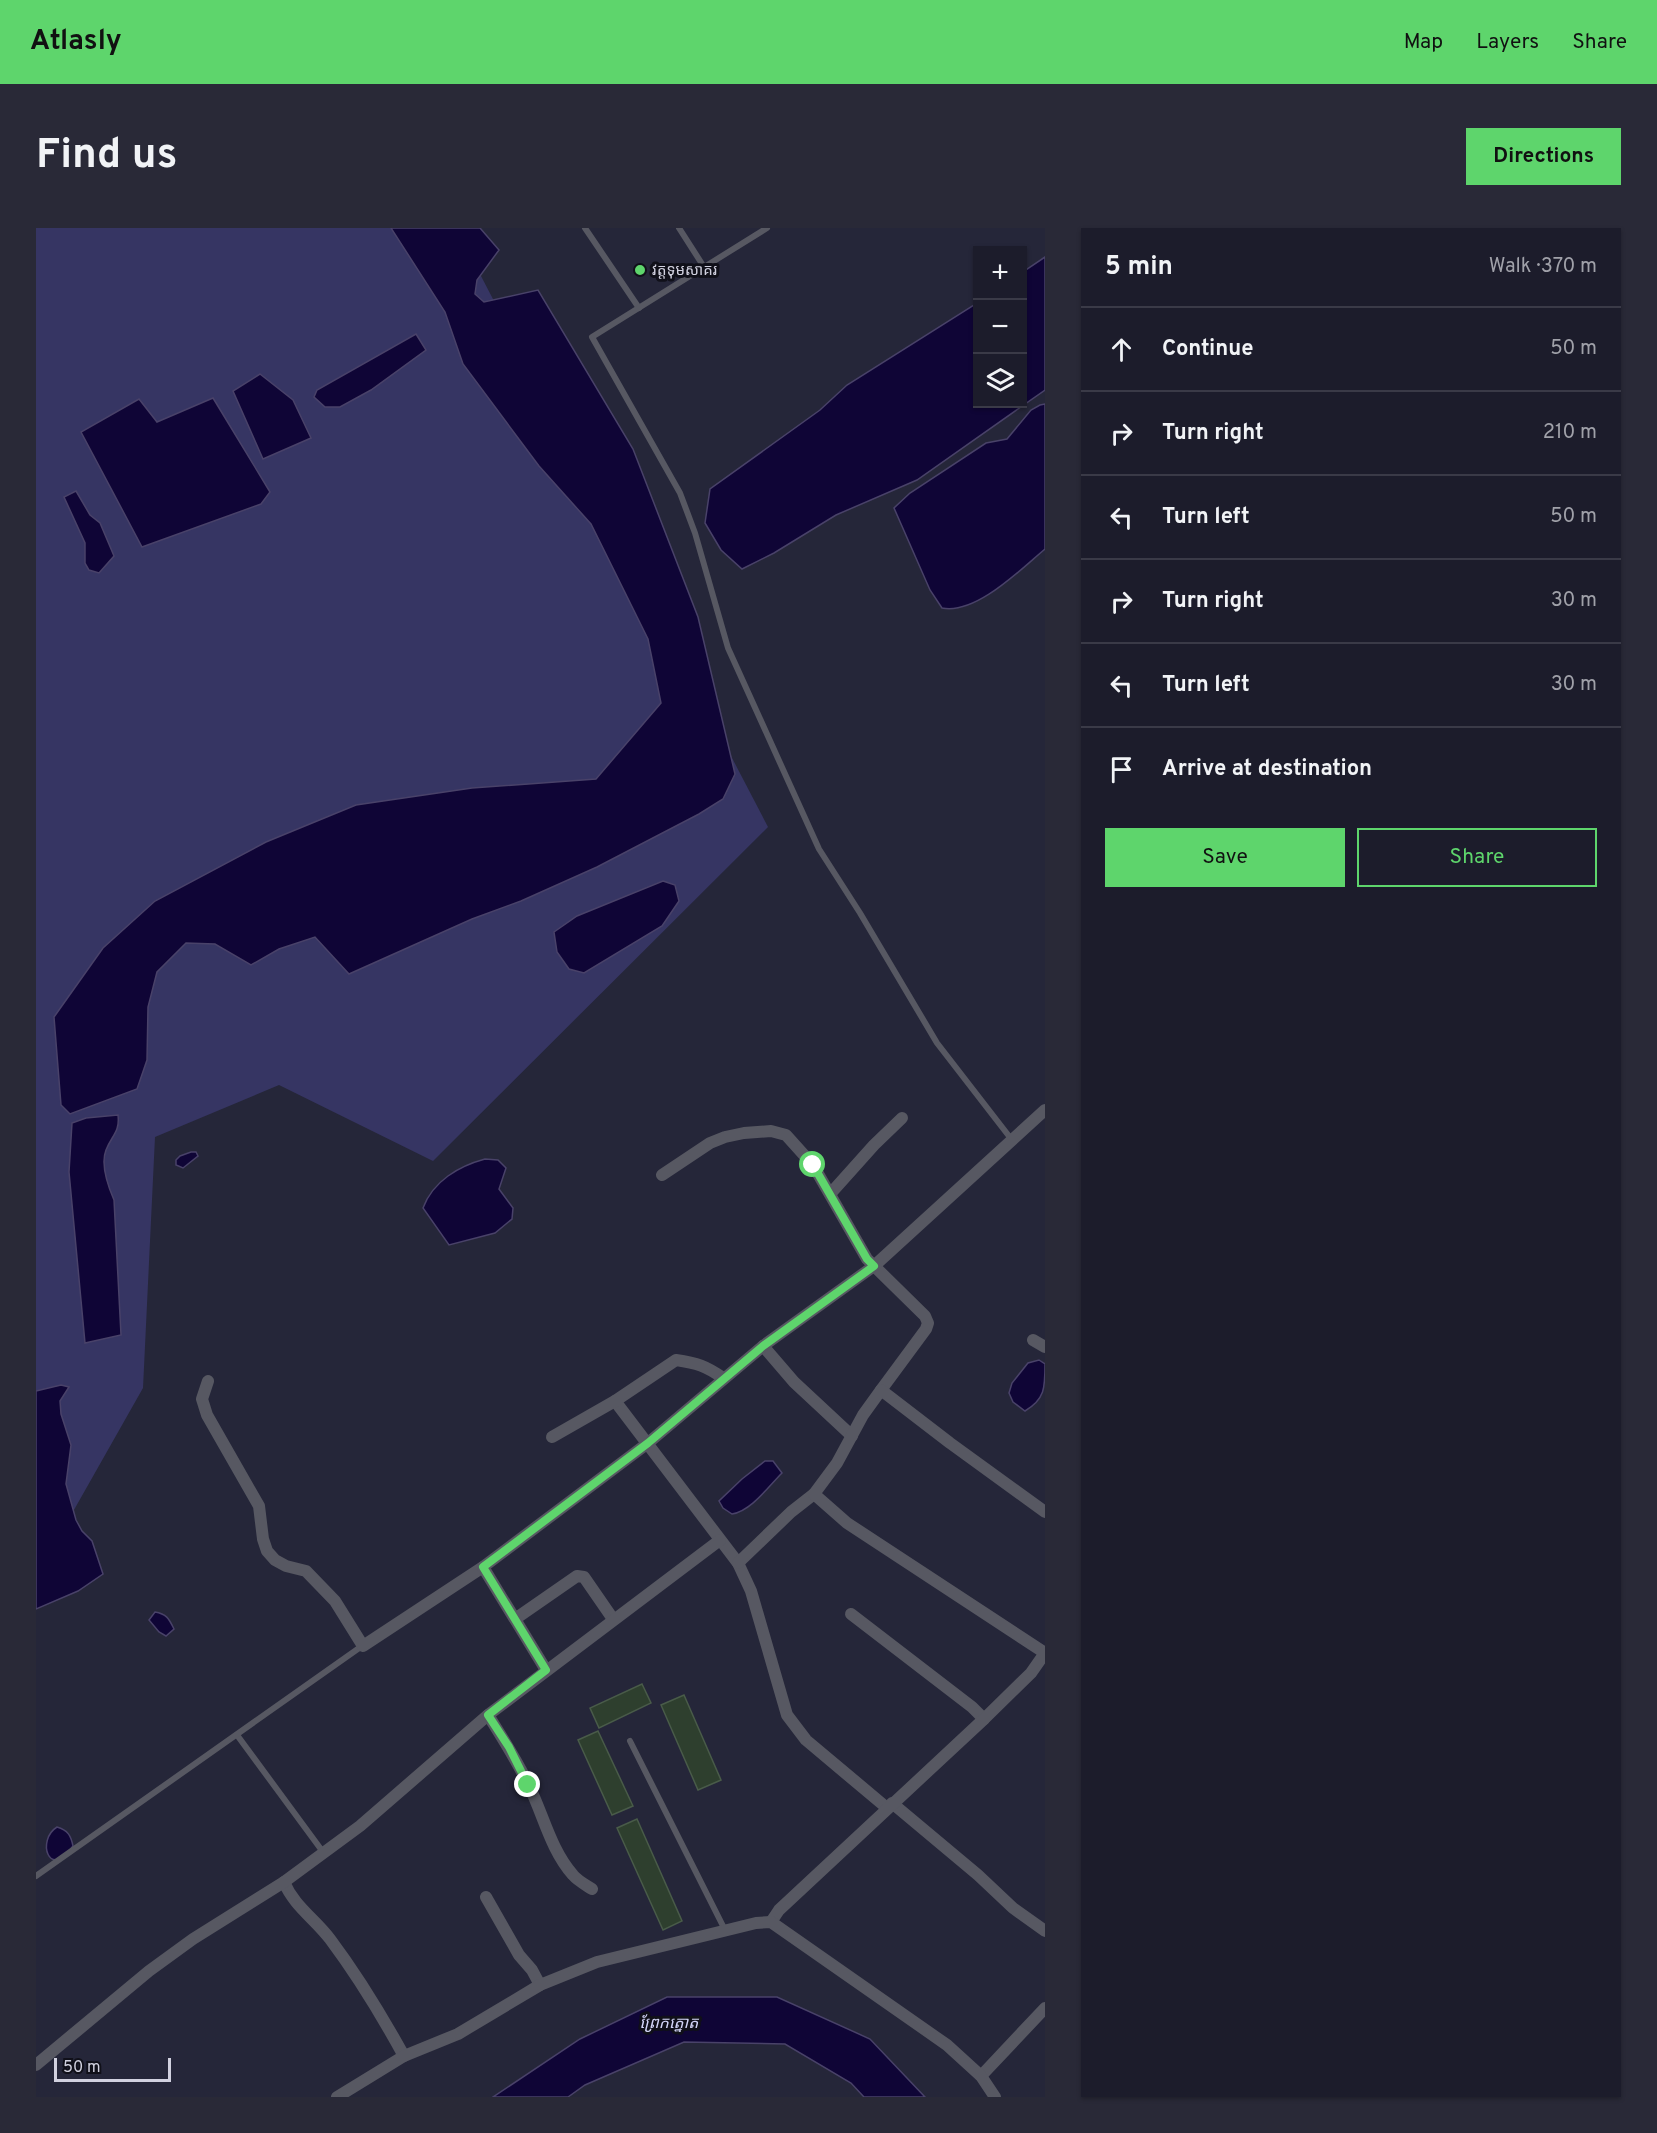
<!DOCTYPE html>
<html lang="en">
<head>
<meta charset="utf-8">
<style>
  :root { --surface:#1c1c2b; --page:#292937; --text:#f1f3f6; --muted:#a0a1a9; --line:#3a3a47; --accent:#5ed56c }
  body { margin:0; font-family:Overpass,"Noto Sans Khmer",sans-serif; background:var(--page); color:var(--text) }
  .controls { position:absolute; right:18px; top:18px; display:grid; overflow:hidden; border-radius:0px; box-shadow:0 2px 4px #0004 }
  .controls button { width:54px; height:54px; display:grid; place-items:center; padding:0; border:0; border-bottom:2px solid var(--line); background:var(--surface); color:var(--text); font:30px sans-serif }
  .scale { position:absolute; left:18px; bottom:15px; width:117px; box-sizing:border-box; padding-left:6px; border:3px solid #d1d1df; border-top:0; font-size:16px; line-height:21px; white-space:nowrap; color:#d1d1df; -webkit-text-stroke:4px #101019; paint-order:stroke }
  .stop { position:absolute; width:18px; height:18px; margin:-14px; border:4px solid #5ed56c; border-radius:50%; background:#fff }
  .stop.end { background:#5ed56c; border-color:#fff; box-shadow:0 2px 6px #0008 }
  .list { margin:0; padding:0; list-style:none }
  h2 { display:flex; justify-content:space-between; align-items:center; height:78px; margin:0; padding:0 24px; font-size:26px }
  h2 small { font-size:20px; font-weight:400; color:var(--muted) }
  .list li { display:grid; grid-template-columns:39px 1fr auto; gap:18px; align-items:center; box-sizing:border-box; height:84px; padding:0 24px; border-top:2px solid var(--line) }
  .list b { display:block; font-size:22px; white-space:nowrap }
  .list em { font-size:20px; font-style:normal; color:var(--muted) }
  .actions { display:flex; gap:12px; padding:18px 24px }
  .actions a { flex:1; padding:14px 0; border:2px solid var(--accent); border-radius:0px; text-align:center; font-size:21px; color:var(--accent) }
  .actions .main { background:var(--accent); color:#111 }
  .icon { flex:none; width:33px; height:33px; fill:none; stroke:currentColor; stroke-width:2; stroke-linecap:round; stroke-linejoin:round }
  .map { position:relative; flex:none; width:1009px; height:1869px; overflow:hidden; border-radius:0px }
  header { display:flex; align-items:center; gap:36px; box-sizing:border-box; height:84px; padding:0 30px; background:var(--accent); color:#111 }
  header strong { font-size:28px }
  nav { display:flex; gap:33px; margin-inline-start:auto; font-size:21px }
  .intro { display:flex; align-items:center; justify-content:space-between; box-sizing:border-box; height:144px; padding:0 36px }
  h1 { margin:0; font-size:42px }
  .button { padding:15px 27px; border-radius:0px; background:var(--accent); color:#111; font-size:21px; font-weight:700 }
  main { display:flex; gap:36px; padding:0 36px }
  aside { flex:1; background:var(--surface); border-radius:0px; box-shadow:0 2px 4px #0004 }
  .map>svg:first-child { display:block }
  .green { fill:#363563 }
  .water { fill:#0f0536; stroke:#494269; stroke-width:1.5 }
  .building { fill:#2e3f2e; stroke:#495b49; stroke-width:1.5 }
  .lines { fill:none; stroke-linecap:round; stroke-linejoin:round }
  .lane { stroke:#575862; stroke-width:6 }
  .street { stroke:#575862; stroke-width:12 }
  .route { stroke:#5ed56c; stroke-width:8 }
  .poi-dot { fill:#5ed56c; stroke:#101019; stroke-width:2 }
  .labels { text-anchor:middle; stroke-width:6; stroke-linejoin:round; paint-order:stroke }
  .poi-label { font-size:15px; fill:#d1d1df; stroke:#101019; text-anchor:start }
  .water-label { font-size:16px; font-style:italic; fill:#d2d4f6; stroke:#101019 }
</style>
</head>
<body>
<header>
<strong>Atlasly</strong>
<nav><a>Map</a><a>Layers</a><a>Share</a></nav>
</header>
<div class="intro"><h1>Find us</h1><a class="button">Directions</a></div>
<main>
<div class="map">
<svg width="1009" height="1869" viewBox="0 0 1009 1869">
  <rect width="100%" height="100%" fill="#252639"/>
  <polygon class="green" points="0,0 420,0 732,599 397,933 243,857 119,909 107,1160 0,1349"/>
  <g class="water">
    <polygon points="355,0 444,0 463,22 441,52 439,66 448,74 502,62 597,221 662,389 699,546 687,571 663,586 561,639 485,673 436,691 313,746 279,709 243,721 215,737 179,716 150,715 121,744 112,779 111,832 101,861 34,886 25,877 18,789 67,720 119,673 230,614 320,577 436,560 560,551 625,475 612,411 555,296 503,238 427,136 409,84"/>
    <polygon points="1009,29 1009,162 881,252 800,287 738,325 706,341 685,322 669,295 674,261 784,182 811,157 941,75 942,176 987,176 987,44"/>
    <polygon points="380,106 390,122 335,162 304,179 289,179 278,169 281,162"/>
    <polygon points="224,146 257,172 275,210 227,231 197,163"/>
    <polygon points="177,170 234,264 225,276 106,319 45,204 103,171 121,194"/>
    <path d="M1009 176V321C985 341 940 387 906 380L894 362 858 280 874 265 950 215 971 211 995 182 1004 177Z"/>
    <polygon points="40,263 54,287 64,295 78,328 63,345 53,342 49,335 49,315 28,269"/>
    <polygon points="627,653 639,657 643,673 626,698 548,745 533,741 521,724 518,704 541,688"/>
    <path d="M82 887C84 904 76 907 70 922 64 937 72 958 78 972L85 1107 49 1115 33 944 36 895 50 890Z"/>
    <polygon points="155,924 160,924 162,928 147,940 140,937 140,932 144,928"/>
    <path d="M449 931 462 932 470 940 463 961 477 980 476 991 459 1005 413 1017 387 980C397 953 423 938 449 931Z"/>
    <path d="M1003 1132 1009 1136C1009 1160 1009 1171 989 1183L977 1174 973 1165 976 1155 992 1135Z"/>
    <polygon points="25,1157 33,1159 24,1173 25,1186 35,1217 30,1256 40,1292 46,1303 56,1313 67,1346 42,1363 0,1381 0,1163"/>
    <path d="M729 1233H737L746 1245C732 1259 715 1283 696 1286L687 1280 683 1273 706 1251Z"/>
    <path d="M119 1384C131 1386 133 1391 138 1401L130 1408 123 1404 113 1392Z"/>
    <path d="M21 1599C32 1602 35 1608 37 1618 13 1653 0 1612 21 1599Z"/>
    <polygon points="631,1769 741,1769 834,1811 889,1869 828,1869 815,1855 749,1816 648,1814 549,1857 532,1869 457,1869 544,1811"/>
  </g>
  <g class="building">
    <polygon points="606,1456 615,1475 563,1500 554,1480"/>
    <polygon points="648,1467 685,1552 662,1562 625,1477"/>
    <polygon points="562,1503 597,1578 576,1587 542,1512"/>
    <polygon points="601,1591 646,1693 627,1702 581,1600"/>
  </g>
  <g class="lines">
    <g class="lane">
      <polyline points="549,0 603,80"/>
      <polyline points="643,0 668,39"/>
      <polyline points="731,0 556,109 644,265 659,305 692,420 783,621 824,685 901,815 976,912"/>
      <polyline points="201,1507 287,1624"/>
      <polyline points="594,1513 689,1702"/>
      <polyline points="0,1648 326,1418"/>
    </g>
    <g class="street">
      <polyline points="626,947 674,915 689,909 708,905 735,903 750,907 777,937 831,1031 889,1088 892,1095 890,1101 845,1162"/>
      <polyline points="795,965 838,917 866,890"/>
      <polyline points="997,1112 1009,1119"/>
      <polyline points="727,1118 758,1154 816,1208"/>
      <polyline points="172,1153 166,1171 171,1187 223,1278 227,1311 231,1323 239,1332 250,1338 270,1343 299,1373 327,1418 447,1339 612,1215 727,1118 838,1038 1009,882"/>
      <polyline points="579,1173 702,1335 715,1363 751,1487 770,1512 851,1580"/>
      <path d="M516 1209 579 1173 640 1132C661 1135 670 1138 687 1150"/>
      <polyline points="702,1335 755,1284 778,1266"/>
      <polyline points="447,1339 510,1442"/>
      <polyline points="815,1386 936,1479 948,1491"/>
      <polyline points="479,1391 541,1348 548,1349 577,1391"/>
      <path d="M452 1487C467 1511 482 1534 494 1560 508 1589 515 1622 537 1647 542 1653 550 1657 556 1661"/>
      <polyline points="856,1575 942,1647 977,1680 1009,1703"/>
      <path d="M248 1654C258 1678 279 1691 294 1711 321 1747 346 1788 368 1828"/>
      <polyline points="450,1669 483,1727 496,1742 504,1757"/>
      <polyline points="735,1694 743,1682 948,1491 995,1445 1009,1425 811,1295 778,1266 801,1235 827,1187 845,1162 914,1215 1009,1284"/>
      <polyline points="0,1837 113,1743 157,1711 248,1654 324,1598 452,1487 684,1312"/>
      <polyline points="945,1848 1009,1780"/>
      <polyline points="301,1869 368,1828 422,1806 504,1757 561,1734 720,1695 735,1694 911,1817 945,1848 959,1869"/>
    </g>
  </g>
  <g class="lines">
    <polyline class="route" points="492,1557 473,1519 452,1487 510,1442 447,1339 612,1215 727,1118 838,1038 831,1031 777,937"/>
  </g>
  <circle class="poi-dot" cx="604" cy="42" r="6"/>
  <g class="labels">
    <g class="poi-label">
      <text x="616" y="47">វត្តទុមសាគរ</text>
    </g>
    <g class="water-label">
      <text x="633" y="1800">ព្រែកត្នោត</text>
    </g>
  </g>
</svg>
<div class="controls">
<button>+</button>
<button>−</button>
<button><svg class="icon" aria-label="layers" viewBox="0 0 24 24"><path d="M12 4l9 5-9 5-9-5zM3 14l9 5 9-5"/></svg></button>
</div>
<div class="scale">50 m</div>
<div class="stop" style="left:777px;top:937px"></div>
<div class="stop end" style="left:492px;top:1557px"></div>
</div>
<aside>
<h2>5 min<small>Walk · 370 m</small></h2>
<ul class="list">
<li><svg class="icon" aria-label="ahead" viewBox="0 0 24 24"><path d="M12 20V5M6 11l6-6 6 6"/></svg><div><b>Continue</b></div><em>50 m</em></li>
<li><svg class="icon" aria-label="right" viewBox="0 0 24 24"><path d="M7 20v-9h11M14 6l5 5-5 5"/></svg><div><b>Turn right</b></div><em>210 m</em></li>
<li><svg class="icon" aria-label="left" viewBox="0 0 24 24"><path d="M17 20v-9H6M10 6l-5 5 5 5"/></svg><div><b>Turn left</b></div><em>50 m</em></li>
<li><svg class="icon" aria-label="right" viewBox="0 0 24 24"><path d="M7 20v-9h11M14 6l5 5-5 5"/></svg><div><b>Turn right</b></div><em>30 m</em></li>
<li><svg class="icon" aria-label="left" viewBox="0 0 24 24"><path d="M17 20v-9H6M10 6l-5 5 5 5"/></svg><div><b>Turn left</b></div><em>30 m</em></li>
<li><svg class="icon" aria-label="arrive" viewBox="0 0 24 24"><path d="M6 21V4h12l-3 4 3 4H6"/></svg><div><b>Arrive at destination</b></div></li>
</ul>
<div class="actions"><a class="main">Save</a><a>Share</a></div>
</aside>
</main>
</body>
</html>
